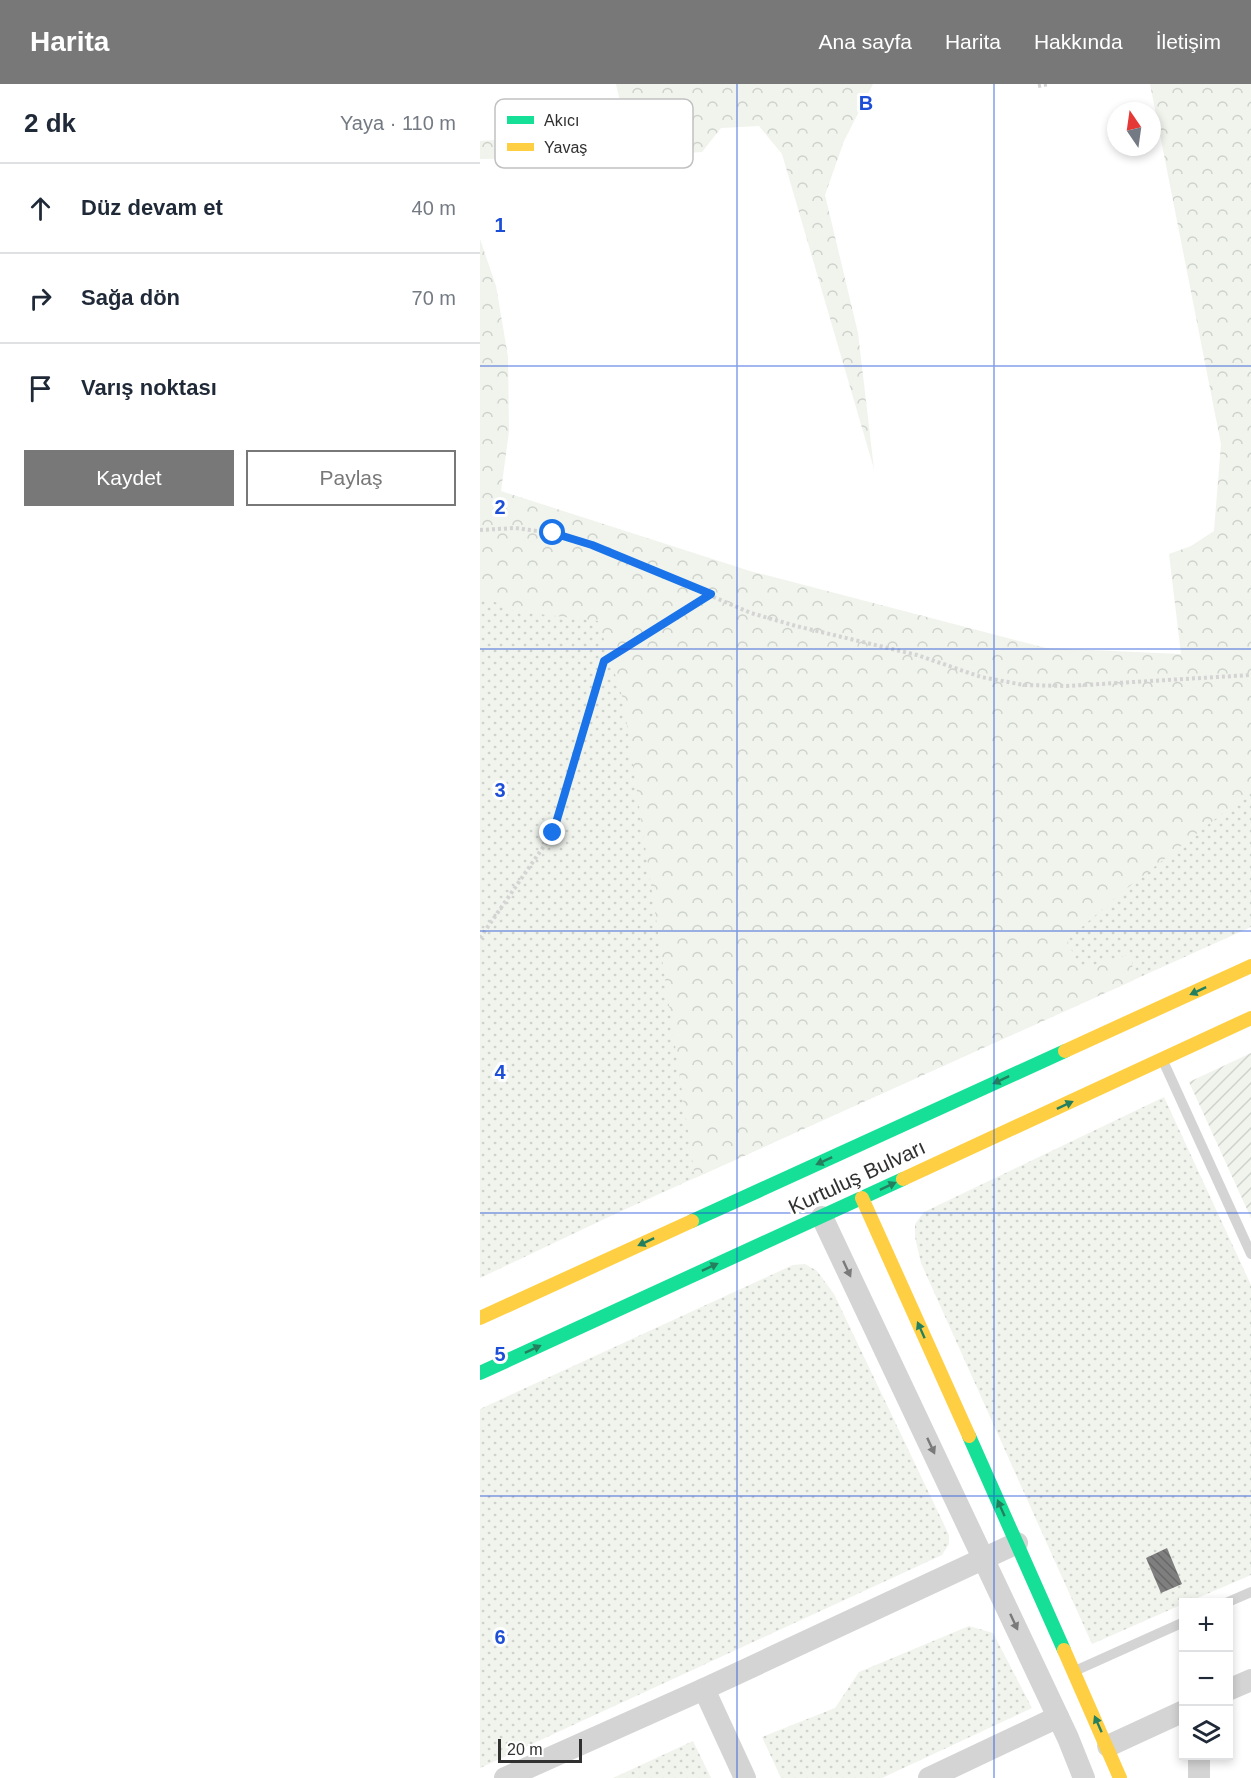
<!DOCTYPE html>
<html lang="tr">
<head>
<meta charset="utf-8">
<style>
  :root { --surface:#fff; --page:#f6f6f7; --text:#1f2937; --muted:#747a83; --line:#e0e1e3; --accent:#787878 }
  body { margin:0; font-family:Arial,sans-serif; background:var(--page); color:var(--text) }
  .controls { position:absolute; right:18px; bottom:18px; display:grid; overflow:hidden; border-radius:0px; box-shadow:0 3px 9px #0003 }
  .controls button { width:54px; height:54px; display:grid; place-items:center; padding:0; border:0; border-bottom:2px solid var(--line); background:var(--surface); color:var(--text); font:30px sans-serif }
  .compass { position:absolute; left:627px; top:18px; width:54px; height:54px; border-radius:50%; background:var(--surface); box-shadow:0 3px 9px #0003; rotate:347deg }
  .scale { position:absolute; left:18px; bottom:15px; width:84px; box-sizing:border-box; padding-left:6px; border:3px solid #303030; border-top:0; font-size:16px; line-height:21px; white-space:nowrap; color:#303030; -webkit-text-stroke:4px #fff; paint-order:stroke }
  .stop { position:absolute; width:18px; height:18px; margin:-14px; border:4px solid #1a73e8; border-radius:50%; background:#fff }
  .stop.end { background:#1a73e8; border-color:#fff; box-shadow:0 2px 6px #0008 }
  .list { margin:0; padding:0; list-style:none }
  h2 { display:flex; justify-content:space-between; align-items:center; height:78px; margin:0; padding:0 24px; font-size:26px }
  h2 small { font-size:20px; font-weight:400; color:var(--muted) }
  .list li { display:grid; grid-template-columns:39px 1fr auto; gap:18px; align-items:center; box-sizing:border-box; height:90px; padding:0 24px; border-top:2px solid var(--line) }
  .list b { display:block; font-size:22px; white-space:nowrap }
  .list em { font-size:20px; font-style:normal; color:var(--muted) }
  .actions { display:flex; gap:12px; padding:18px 24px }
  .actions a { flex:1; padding:14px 0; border:2px solid var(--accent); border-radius:0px; text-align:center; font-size:21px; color:var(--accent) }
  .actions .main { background:var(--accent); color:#fff }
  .icon { flex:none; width:33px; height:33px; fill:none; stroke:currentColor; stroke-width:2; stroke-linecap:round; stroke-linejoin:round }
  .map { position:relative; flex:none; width:771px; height:1694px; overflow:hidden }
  header { display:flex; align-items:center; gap:36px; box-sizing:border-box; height:84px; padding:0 30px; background:var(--accent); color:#fff }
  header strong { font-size:28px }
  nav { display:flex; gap:33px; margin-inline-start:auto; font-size:21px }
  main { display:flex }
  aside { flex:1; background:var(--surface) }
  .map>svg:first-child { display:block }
  .grass { fill:url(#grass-dots) }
  .forest { fill:url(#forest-crowns) }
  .garden { fill:url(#garden-furrows) }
  .building { fill:url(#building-back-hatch) }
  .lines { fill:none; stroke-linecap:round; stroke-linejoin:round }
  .path { stroke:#d4d4d4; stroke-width:4; stroke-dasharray:3 3; stroke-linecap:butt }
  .lane { stroke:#d4d4d4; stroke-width:10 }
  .street { stroke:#d4d4d4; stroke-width:22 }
  .fast { stroke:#16e098; stroke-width:14 }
  .slow { stroke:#ffcf43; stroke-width:14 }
  .oneway { fill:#247f5f }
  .oneway2 { fill:#7a7a7a }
  .route { stroke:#1a73e8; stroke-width:8 }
  .grid { fill:none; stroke:#1d4ed8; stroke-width:1.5; stroke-opacity:0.55 }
  .labels { text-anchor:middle; stroke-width:6; stroke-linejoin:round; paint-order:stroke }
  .street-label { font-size:21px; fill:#303030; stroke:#fff }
  .key { fill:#fff; stroke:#c1c1c1; stroke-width:1.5 }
  .key-label { font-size:16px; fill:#303030 }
  .grid-label { font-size:20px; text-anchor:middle; font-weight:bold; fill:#1d4ed8; stroke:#fff; stroke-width:6; stroke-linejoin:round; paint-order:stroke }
</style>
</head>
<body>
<header>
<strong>Harita</strong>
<nav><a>Ana sayfa</a><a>Harita</a><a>Hakkında</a><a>İletişim</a></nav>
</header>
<main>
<aside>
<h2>2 dk<small>Yaya · 110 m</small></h2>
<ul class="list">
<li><svg class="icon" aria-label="ahead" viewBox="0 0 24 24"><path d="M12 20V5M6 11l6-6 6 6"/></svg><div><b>Düz devam et</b></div><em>40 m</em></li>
<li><svg class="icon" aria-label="right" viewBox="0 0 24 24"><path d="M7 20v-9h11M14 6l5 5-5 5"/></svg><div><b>Sağa dön</b></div><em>70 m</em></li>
<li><svg class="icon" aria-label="arrive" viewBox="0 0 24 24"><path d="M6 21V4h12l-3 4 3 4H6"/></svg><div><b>Varış noktası</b></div></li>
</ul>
<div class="actions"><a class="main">Kaydet</a><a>Paylaş</a></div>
</aside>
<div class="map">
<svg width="771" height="1694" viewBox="0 0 771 1694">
  <defs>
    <pattern id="grass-dots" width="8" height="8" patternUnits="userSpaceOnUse" patternTransform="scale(1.5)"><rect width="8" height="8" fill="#f0f4ed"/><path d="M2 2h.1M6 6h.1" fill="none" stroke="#ced2cc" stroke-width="1.8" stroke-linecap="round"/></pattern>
    <pattern id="forest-crowns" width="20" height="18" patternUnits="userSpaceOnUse" patternTransform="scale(1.5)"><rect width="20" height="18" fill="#f0f4ed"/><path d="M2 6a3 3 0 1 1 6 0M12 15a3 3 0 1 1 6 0" fill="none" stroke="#ced2cc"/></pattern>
    <pattern id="garden-furrows" width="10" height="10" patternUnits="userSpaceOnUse" patternTransform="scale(1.5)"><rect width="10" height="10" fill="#f0f4ed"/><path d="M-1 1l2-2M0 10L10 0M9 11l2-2" fill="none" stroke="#ced2cc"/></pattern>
    <pattern id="building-back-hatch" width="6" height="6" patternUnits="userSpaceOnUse" patternTransform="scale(1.5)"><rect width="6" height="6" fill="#7f7f7f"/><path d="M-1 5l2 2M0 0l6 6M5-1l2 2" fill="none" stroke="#686868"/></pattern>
  </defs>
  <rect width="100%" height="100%" fill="#fff"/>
  <g class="grass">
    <polygon points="0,446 271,529 771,591 771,843 137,1129 0,1194"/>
    <polygon points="684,1013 771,1201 771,1491 708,1518 704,1518 703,1520 612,1560 441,1179 435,1153 435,1140 444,1128"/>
    <polygon points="325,1180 337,1187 354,1210 469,1451 469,1460 462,1471 0,1684 0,1325 313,1181"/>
    <polygon points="489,1542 513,1549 552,1624 402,1694 301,1694 282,1653 355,1624 379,1588"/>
    <polygon points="213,1657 231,1694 133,1694"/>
  </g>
  <g class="forest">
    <polygon points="136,0 393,0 364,57 345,111 378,249 394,385 302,70 279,42 241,44 222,68 148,73 0,75 0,57 147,47"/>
    <polygon points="670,0 771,0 771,707 641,809 587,856 600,885 651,870 654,896 215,1094 143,615 118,537 34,527 0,511 0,155 16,202 28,273 29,347 21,407 270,487 566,564 701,570 689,470 711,462 734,447 741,360"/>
  </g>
  <polygon class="garden" points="771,969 771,1134 709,998"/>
  <polygon class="building" points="687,1464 702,1500 681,1509 666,1474"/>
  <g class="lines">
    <g class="path">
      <polyline points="558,2 569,0"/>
      <polyline points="0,446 35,444 73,449 112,461 271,529 316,542 437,571 501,593 544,601 587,602 771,591"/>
      <polyline points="0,854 73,749 124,577 231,511"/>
    </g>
    <g class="lane">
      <polyline points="684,979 771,1170"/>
      <polyline points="748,1518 771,1508"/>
      <polyline points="597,1586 704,1538"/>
    </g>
    <g class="street">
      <polyline points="342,1133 588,1654 604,1694"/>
      <polyline points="224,1605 265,1694"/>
      <polyline points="748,1606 771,1596"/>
      <polyline points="628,1662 704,1627"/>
      <polyline points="719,1672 719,1694"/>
      <polyline points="25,1694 224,1605 537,1459"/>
      <polyline points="449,1694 578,1633"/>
    </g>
    <g class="fast">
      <polyline points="212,1137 585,967"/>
      <polyline points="0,1289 423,1095"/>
      <polyline points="489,1352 584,1566"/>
    </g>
    <g class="slow">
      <polyline points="585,967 771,882"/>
      <polyline points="423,1095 771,934"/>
      <polyline points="382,1114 489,1352"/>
      <polyline points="0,1234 212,1137"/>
      <polyline points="584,1566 640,1694"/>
    </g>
  </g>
  <defs><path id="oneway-solid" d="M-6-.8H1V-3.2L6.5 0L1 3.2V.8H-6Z" transform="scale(1.5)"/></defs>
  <g class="oneway">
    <use href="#oneway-solid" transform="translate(718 907) rotate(155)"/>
    <use href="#oneway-solid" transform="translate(521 996) rotate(155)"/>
    <use href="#oneway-solid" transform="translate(585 1021) rotate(-25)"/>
    <use href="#oneway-solid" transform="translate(344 1077) rotate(155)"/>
    <use href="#oneway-solid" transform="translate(408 1102) rotate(-25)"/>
    <use href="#oneway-solid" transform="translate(166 1158) rotate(155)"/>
    <use href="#oneway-solid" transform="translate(230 1183) rotate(-25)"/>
    <use href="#oneway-solid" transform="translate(441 1246) rotate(-114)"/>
    <use href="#oneway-solid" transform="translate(53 1265) rotate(-25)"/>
    <use href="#oneway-solid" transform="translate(521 1424) rotate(-114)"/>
    <use href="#oneway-solid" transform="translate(618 1640) rotate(-114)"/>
  </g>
  <g class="oneway2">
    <use href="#oneway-solid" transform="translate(367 1185) rotate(65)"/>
    <use href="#oneway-solid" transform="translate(451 1362) rotate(65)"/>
    <use href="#oneway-solid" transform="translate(534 1538) rotate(65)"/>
  </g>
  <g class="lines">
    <polyline class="route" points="73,449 112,461 231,510 124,577 73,749"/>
  </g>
  <path class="grid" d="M257 0V1694M514 0V1694M0 282H771M0 565H771M0 847H771M0 1129H771M0 1412H771"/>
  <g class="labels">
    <g class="street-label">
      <text transform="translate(377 1093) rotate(-25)" y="7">Kurtuluş Bulvarı</text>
    </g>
  </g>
  <rect x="15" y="15" width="198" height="69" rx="9" class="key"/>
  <rect x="27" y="32" width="27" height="8" fill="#16e098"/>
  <rect x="27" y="59" width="27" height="8" fill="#ffcf43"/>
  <g class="key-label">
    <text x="64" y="42">Akıcı</text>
    <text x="64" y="69">Yavaş</text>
  </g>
  <g class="grid-label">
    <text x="386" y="26">B</text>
    <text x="20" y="148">1</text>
    <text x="20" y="430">2</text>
    <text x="20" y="713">3</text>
    <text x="20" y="995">4</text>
    <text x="20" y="1277">5</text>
    <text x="20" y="1560">6</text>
  </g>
</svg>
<div class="controls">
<button>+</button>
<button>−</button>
<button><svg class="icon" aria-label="layers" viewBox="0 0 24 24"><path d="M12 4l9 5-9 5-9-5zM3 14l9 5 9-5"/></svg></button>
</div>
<svg class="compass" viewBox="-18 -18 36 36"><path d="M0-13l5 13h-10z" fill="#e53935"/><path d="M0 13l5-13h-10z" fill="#747a83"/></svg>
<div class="scale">20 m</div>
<div class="stop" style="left:73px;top:449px"></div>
<div class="stop end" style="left:73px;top:749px"></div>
</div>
</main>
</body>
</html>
